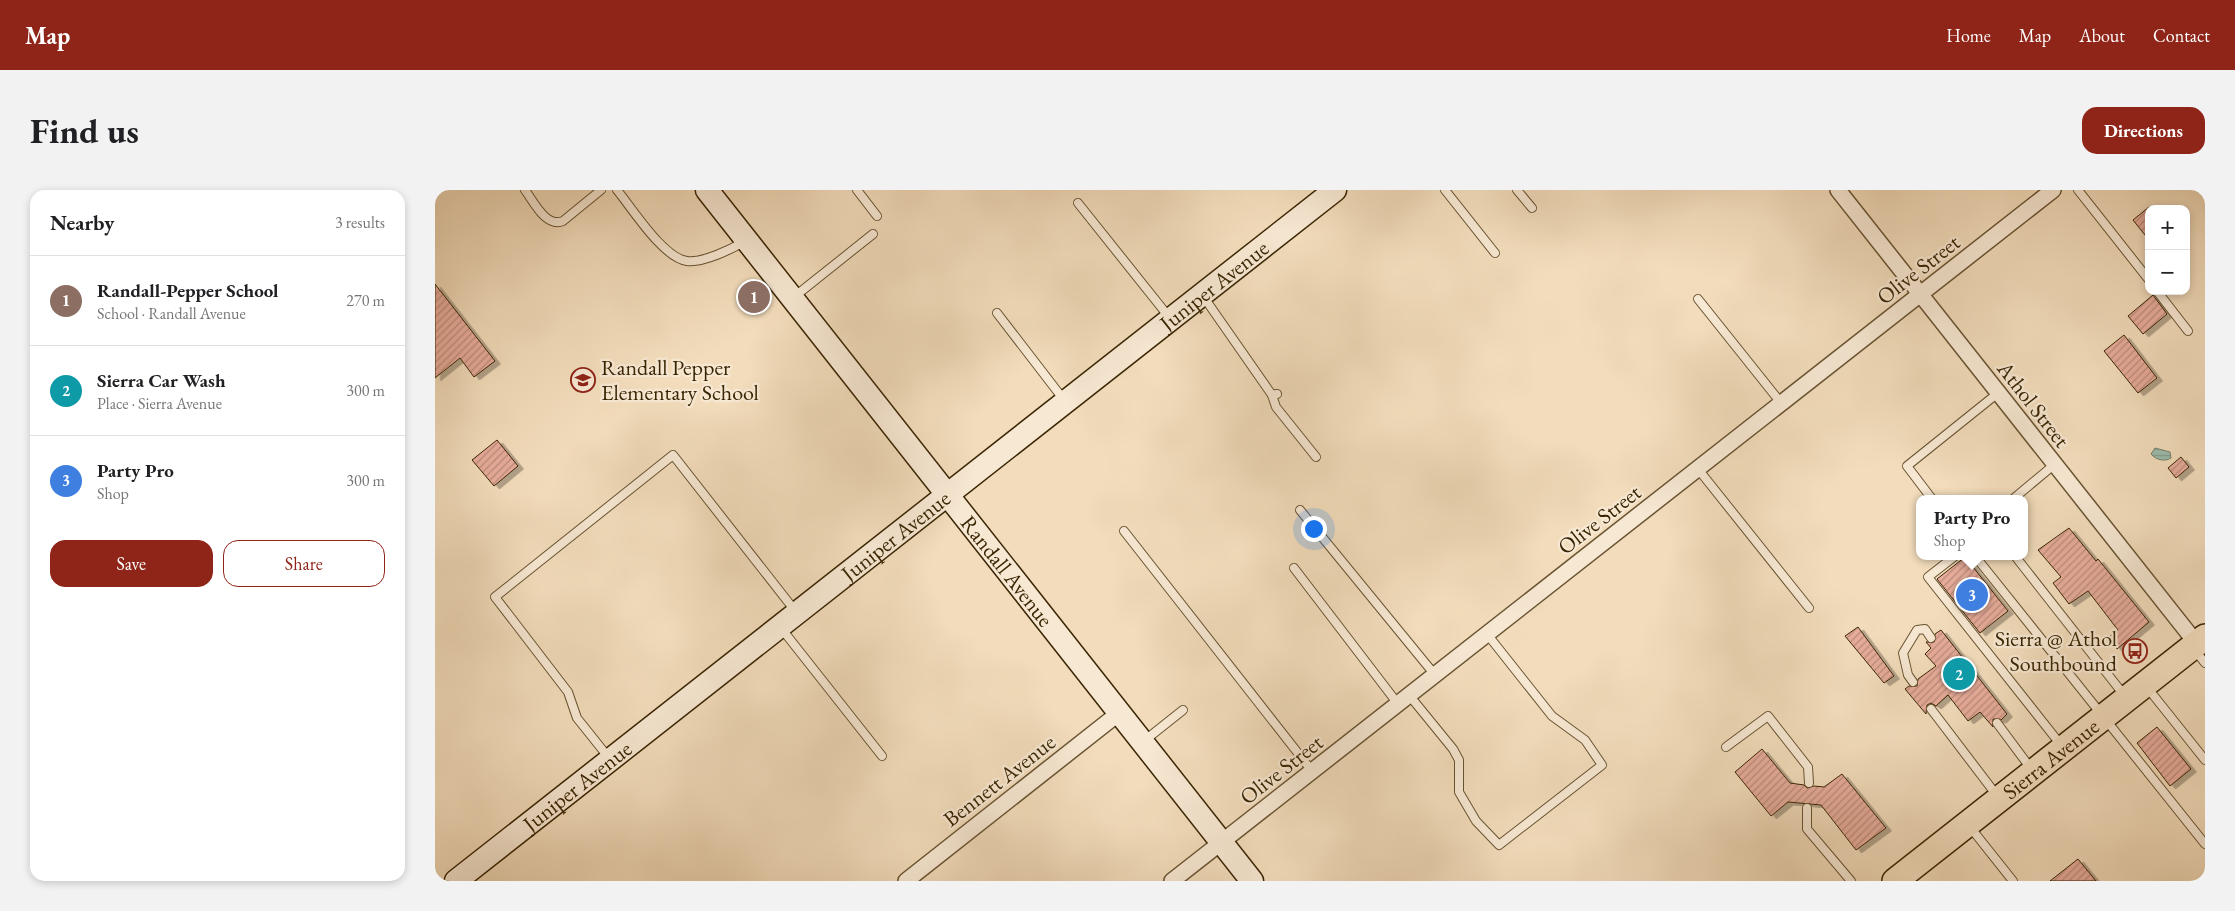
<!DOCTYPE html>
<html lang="en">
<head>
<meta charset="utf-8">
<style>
  :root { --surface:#fff; --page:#f2f2f2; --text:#202124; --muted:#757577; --line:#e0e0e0; --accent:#8f2418 }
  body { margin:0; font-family:"EB Garamond",serif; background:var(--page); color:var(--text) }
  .controls { position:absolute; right:15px; top:15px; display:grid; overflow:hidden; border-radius:10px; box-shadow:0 2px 8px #0003 }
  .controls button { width:45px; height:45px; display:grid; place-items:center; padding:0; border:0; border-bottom:1px solid var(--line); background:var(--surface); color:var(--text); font:25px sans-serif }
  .you { position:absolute; left:878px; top:338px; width:18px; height:18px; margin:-12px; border:4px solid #fff; border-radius:50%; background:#1a73e8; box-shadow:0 0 0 8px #1a73e833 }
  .badge { display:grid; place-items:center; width:32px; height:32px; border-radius:50%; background:var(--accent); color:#fff; font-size:16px; font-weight:700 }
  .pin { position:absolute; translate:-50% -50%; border:2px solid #fff; box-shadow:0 1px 5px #0006 }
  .popup { position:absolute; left:1481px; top:305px; width:112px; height:65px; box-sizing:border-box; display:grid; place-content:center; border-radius:10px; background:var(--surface); filter:drop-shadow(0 1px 4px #0005); font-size:16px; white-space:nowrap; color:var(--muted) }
  .popup b { font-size:19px; color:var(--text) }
  .popup::after { content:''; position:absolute; left:50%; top:100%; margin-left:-10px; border:10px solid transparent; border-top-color:var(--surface) }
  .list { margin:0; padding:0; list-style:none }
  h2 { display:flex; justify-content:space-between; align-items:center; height:65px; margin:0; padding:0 20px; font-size:21px }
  h2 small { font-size:16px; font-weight:400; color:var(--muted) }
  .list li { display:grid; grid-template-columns:32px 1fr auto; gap:15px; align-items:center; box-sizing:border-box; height:90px; padding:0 20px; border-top:1px solid var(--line) }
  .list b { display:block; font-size:19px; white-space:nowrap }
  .list p { margin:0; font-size:16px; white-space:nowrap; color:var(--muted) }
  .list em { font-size:16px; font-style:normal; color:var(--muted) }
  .actions { display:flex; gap:10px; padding:15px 20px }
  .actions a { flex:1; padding:11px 0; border:1px solid var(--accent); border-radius:15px; text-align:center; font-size:18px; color:var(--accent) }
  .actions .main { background:var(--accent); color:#fff }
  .map { position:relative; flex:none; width:1770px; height:691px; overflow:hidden; border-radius:15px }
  header { display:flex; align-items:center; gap:30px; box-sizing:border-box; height:70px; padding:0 25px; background:var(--accent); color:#fff }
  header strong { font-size:24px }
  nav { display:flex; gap:28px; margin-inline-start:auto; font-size:18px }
  .intro { display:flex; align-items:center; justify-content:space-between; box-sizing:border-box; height:120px; padding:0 30px }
  h1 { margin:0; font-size:35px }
  .button { padding:12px 22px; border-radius:15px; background:var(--accent); color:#fff; font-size:18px; font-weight:700 }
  main { display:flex; gap:30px; padding:0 30px }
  aside { flex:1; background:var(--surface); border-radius:15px; box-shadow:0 2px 8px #0003 }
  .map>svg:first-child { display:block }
  .water { fill:url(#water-rules); stroke:#748069 }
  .building { fill:url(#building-hatch); stroke:#3a2503; filter:url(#shadow) }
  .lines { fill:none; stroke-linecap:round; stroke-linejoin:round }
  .lane-casing { stroke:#685331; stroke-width:10 }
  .street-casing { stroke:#685331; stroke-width:18 }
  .secondary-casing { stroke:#3a2503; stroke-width:25 }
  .primary-casing { stroke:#3a2503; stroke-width:28 }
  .lane { stroke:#f7e8d3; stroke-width:8 }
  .street { stroke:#f7e8d3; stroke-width:15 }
  .secondary { stroke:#f7e8d3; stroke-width:22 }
  .primary { stroke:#f2dcbb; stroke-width:25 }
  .labels { text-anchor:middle; stroke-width:4.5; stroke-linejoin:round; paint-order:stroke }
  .street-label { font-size:22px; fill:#3a2503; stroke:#f7e8d3 }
  .poi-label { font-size:22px; fill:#3a2503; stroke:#f7e8d3; text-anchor:start }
</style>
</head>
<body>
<header>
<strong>Map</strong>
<nav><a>Home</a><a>Map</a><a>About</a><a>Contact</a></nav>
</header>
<div class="intro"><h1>Find us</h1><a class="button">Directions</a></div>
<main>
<aside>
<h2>Nearby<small>3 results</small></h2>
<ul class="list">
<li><span class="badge" style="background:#8d6e63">1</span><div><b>Randall-Pepper School</b><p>School · Randall Avenue</p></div><em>270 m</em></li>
<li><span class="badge" style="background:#0f9aa8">2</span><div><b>Sierra Car Wash</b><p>Place · Sierra Avenue</p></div><em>300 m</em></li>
<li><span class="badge" style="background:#3f7fe0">3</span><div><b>Party Pro</b><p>Shop</p></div><em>300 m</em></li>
</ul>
<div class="actions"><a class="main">Save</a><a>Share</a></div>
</aside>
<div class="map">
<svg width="1770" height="691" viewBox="0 0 1770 691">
  <defs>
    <pattern id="water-rules" width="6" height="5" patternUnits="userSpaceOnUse" patternTransform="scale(1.25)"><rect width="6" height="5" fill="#9bbcad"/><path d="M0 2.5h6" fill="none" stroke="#86a193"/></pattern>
    <pattern id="building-hatch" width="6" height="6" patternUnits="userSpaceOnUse" patternTransform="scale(1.25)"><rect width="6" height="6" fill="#e7ac9b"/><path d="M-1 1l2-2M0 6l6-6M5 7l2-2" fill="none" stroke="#bc8c7c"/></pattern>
    <filter id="shadow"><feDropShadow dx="5.5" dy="3" stdDeviation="0" flood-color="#0004"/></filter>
  </defs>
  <rect width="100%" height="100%" fill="#f2dcbb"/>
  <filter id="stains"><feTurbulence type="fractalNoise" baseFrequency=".004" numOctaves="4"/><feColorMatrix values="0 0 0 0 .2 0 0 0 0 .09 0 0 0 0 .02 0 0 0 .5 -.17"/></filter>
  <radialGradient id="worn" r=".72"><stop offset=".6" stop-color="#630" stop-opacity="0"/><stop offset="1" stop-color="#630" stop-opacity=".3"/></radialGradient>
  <path class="water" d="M1720 258 1735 262 1736 268C1730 272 1721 270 1716 264Z"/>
  <g class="building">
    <polygon points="1714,17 1714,50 1698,30"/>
    <polygon points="0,94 60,171 39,187 25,168 0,188"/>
    <polygon points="1718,105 1732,124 1708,144 1693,126"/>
    <polygon points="1689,145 1722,188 1703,203 1669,161"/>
    <polygon points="62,250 83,276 59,296 37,270"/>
    <polygon points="1746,267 1754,277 1741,288 1733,278"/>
    <polygon points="1634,338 1661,371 1663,369 1714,432 1682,459 1673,448 1683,440 1653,401 1634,414 1618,393 1626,387 1603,360"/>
    <polygon points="1530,367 1573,421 1545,443 1502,389"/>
    <polygon points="1423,437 1459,486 1449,493 1410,446"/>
    <polygon points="1506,440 1572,524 1566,530 1558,529 1558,537 1545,522 1533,531 1513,505 1501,516 1496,513 1492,515 1491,524 1470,499 1474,496 1482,496 1483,489 1501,476 1490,464 1496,458 1491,452 1499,452 1500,444"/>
    <polygon points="1722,537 1756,579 1735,596 1702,553"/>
    <polygon points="1327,559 1355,593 1369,595 1372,598 1379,596 1389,597 1407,584 1451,638 1421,660 1386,615 1353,612 1336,626 1300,582"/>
    <polygon points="1643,669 1661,691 1615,691"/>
  </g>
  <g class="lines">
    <defs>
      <g id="lane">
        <path d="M90 0C99 12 111 38 128 31L166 0"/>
        <path d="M182 0C197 18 228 68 252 71 268 73 297 59 310 51"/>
        <polyline points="422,0 442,26"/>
        <polyline points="1010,0 1060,63"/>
        <polyline points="1082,0 1097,18"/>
        <polyline points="1643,0 1714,90"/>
        <polyline points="643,13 734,127"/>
        <polyline points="1722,101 1753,141"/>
        <polyline points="768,106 837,205 842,204"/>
        <polyline points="359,107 438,44"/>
        <polyline points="1263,109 1346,213"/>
        <polyline points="562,123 629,210"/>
        <polyline points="837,205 841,217 881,267"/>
        <polyline points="1263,279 1374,418"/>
        <polyline points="1497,309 1472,276 1563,203"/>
        <polyline points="1578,309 1620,274"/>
        <polyline points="865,320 1000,485"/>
        <polyline points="689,341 877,581"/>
        <polyline points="1520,366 1493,387 1626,555"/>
        <polyline points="1540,366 1770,654"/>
        <polyline points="1580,366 1689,505"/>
        <polyline points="859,378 963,514"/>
        <polyline points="346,438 447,566"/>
        <polyline points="1759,459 1770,473"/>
        <polyline points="1478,492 1473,485 1468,463 1482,440 1490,439 1496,448"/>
        <polyline points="1711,496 1770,570"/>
        <polyline points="974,505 1018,559 1024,570 1024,602 1041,631 1064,655 1167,575 1150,550 1117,526 1052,444"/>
        <polyline points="1496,519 1563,607"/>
        <polyline points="1562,533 1597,580"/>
        <polyline points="709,551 748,520"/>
        <polyline points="1291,557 1333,526 1373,577 1374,593"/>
        <polyline points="174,568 142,528 133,502 60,407 238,265 361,422"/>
        <polyline points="1372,618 1372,639 1416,691"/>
        <polyline points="1535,637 1578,691"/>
      </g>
      <g id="street">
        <polyline points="1403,0 1762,454"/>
        <polyline points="471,691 684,523"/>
        <polyline points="737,691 1618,0"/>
      </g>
      <g id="secondary">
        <path id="s1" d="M272 0 817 691"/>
        <path id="s2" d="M21 691 900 0"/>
      </g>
      <g id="primary">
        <path id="s3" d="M1460 691 1770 447"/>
      </g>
    </defs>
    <use href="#lane" class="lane-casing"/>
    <use href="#street" class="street-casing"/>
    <use href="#secondary" class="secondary-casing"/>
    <use href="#primary" class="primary-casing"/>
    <use href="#lane" class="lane"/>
    <use href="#street" class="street"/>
    <use href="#secondary" class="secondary"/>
    <use href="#primary" class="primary"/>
  </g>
  <defs>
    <symbol id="school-ring" viewBox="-11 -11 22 22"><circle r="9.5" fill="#f7e8d3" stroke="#8f2418" stroke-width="1.5"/><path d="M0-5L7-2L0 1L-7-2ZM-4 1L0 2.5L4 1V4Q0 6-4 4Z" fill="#8f2418"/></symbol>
    <symbol id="bus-ring" viewBox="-11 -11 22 22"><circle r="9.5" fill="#f7e8d3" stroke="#8f2418" stroke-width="1.5"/><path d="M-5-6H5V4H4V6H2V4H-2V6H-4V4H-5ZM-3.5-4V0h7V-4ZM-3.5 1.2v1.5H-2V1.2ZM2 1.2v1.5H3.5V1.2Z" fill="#8f2418"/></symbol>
  </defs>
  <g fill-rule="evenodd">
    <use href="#school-ring" x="134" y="176" width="28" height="28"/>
    <use href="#bus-ring" x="1686" y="447" width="28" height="28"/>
  </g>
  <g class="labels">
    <g class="street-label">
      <text transform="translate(1483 79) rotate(-38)" y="8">Olive Street</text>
      <text dy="8" stroke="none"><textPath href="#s2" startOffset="964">Juniper Avenue</textPath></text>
      <text transform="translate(1599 214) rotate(52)" y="8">Athol Street</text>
      <text transform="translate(1164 329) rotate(-38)" y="8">Olive Street</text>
      <text dy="8" stroke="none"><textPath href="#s2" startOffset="559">Juniper Avenue</textPath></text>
      <text dy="8" stroke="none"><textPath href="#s1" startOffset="485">Randall Avenue</textPath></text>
      <text dy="8" stroke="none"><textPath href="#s3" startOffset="198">Sierra Avenue</textPath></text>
      <text transform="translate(846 579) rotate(-38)" y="8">Olive Street</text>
      <text transform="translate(564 590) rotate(-38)" y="8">Bennett Avenue</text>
      <text dy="8" stroke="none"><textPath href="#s2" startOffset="154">Juniper Avenue</textPath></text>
    </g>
    <g class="poi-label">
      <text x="166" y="185">Randall Pepper<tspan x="166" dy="25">Elementary School</tspan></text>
      <text x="1682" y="456" text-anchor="end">Sierra @ Athol<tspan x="1682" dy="25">Southbound</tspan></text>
    </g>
  </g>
  <rect width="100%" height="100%" filter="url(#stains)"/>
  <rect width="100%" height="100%" fill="url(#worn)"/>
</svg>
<div class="controls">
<button>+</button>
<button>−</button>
</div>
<div class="you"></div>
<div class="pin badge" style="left:319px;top:107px;background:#8d6e63">1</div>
<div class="pin badge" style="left:1524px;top:484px;background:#0f9aa8">2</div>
<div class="pin badge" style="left:1537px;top:405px;background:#3f7fe0">3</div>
<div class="popup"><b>Party Pro</b>Shop</div>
</div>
</main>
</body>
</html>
